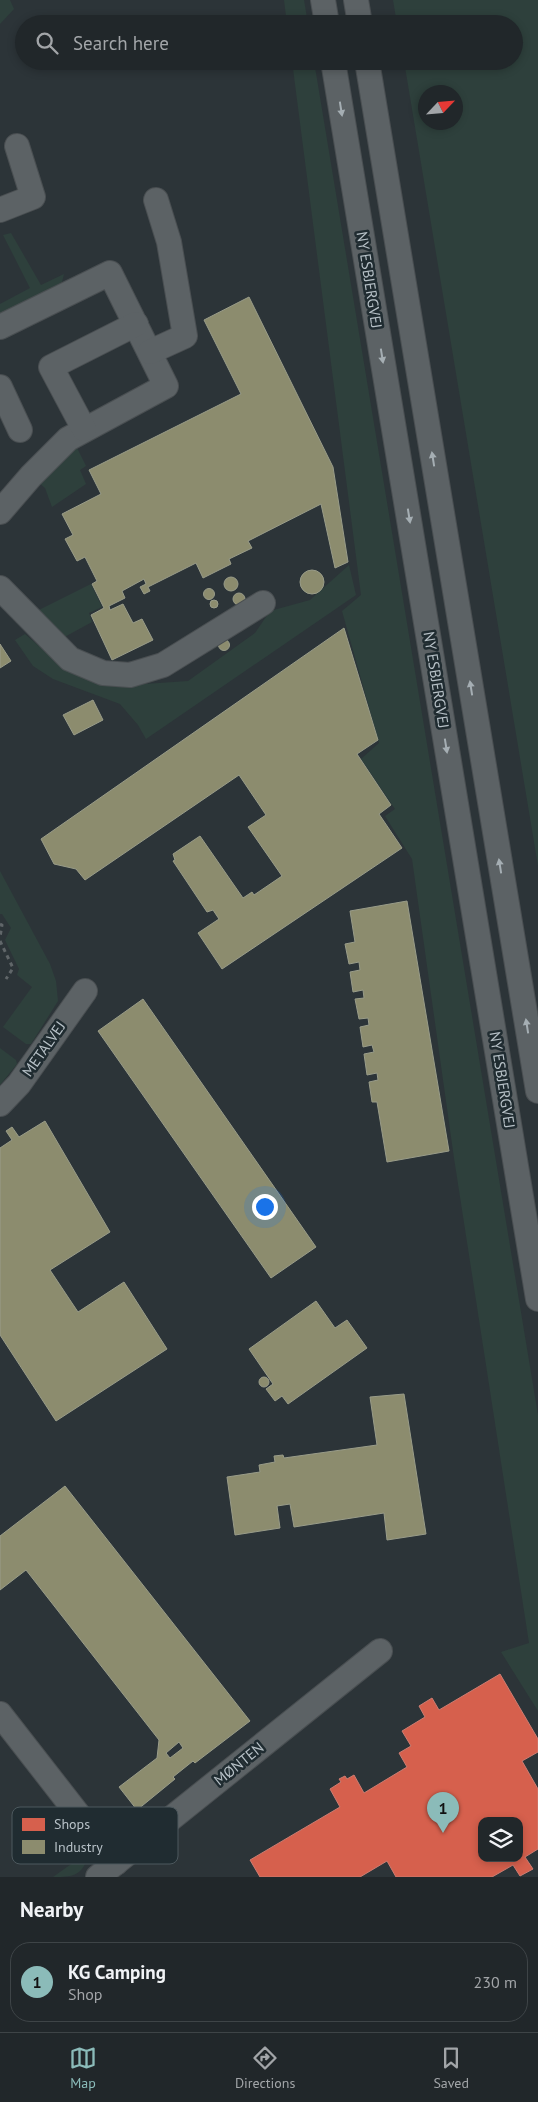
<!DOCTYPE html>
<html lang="en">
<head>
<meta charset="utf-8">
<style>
  :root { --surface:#21272a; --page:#2d3336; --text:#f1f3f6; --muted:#a2a5a8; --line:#3e4447; --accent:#8bbbb9 }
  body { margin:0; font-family:"PT Sans",sans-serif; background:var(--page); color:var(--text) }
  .controls { position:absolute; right:15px; bottom:15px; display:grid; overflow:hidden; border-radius:10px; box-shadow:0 2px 8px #0003 }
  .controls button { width:45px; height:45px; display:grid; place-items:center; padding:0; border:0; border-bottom:1px solid var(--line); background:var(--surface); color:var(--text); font:25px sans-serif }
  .compass { position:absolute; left:418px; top:85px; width:45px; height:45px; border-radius:50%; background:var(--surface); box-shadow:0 2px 8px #0003; rotate:64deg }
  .you { position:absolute; left:264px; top:1206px; width:18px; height:18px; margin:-12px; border:4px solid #fff; border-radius:50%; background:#1a73e8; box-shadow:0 0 0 8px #1a73e833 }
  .badge { display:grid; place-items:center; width:32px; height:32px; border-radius:50%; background:var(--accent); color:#111; font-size:16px; font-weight:700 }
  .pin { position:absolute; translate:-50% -41px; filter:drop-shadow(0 1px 2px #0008) }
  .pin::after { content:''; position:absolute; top:26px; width:18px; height:15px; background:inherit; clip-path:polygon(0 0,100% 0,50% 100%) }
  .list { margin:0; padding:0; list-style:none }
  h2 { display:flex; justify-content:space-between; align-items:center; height:65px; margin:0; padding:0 20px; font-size:21px }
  h2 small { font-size:16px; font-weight:400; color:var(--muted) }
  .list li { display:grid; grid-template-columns:32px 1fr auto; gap:15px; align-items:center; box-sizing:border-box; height:80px; margin:0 10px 10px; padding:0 10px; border:1px solid var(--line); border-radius:20px }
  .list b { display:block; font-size:19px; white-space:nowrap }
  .list p { margin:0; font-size:16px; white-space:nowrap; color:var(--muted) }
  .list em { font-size:16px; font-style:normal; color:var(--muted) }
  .icon { flex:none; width:28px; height:28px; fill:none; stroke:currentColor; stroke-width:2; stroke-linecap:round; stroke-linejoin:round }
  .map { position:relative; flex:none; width:538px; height:1877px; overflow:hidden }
  .search { position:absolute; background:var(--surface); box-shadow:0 2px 8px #0003; left:15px; right:15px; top:15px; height:55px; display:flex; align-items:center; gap:12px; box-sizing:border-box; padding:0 18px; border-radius:28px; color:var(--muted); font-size:19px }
  .sheet { height:155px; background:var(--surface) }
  nav { display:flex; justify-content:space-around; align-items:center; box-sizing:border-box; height:70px; border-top:1px solid var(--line); background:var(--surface); font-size:14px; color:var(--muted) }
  nav a { display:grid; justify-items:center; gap:2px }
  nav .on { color:var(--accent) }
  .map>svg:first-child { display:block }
  .green { fill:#2e403c; fill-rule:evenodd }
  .shops { fill:#d6604d; stroke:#cd7d72; fill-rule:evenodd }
  .industry { fill:#8c8c6e; stroke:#999c89; fill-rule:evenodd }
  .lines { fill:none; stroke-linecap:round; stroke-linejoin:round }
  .minor-casing { stroke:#4a4f52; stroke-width:26 }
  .path { stroke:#606669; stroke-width:3; stroke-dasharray:4 4; stroke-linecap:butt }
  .minor { stroke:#5c6265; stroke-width:24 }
  .oneway { fill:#a5aeb3 }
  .labels { text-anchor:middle; stroke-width:5; stroke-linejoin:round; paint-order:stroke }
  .street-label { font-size:15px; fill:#b7c1c7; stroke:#202c31 }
  .key { fill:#202c31; stroke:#4d595e; stroke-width:1 }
  .key-label { font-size:14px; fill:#b7c1c7 }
</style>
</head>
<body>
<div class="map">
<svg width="538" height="1877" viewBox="0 0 538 1877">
  <rect width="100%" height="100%" fill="#2c3438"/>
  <g class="green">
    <polygon points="0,0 10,0 14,9 0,24"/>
    <polygon points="284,0 304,0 308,24 287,24"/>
    <path d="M393 0H538V866L404 61H514V24H397ZM426 92H456V122H426Z"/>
    <polygon points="292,61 314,61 538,1415 538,1711 501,1652 529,1643 454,1158 412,859 385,816 395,809 361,759 379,743 342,611 361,595"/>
    <polygon points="11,233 41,285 64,274 62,282 0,315 0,304 30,288 3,235"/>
    <polygon points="76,446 86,466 80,470 86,484 52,507 45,488 38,482"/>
    <polygon points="349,565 356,595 146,739 138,725 120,704 53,679 33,666 15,640 25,634 53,658 130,685 188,681 255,633 270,611 310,600"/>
    <polygon points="91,584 102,607 89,613 92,622 59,640 37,611"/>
    <polygon points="0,871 50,964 56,981 58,1001 31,1044 26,1044 3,1027 32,987 17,975 19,969 5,940 11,928 2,914 0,914"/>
    <polygon points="0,1048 16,1060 17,1064 0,1085"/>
    <path d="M81 1857 85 1864C79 1877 67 1877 53 1877Z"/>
  </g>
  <path class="shops" d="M500 1674 538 1739V1752L522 1761 538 1789V1849L525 1857 533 1869 520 1876 513 1865 492 1877H396L387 1861 360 1877H260L250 1860 340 1807 330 1789 341 1782 339 1779 345 1776 347 1779 354 1775 364 1793 407 1767 399 1753 411 1746 402 1731 425 1717 419 1706 432 1698 439 1710ZM482 1821H519V1858H482Z"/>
  <g class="industry">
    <polygon points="249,297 333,467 348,562 335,568 321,504 248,541 252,548 229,559 231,564 203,578 196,563 148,587 150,591 144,594 140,587 146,584 144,579 122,591 125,598 109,606 110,610 123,604 133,623 142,619 153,640 112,660 91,615 104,608 92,584 97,581 85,557 77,561 65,539 73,535 62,514 101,494 89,470 241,394 204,320"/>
    <circle cx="312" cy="582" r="12"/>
    <circle cx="231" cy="584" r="7"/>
    <circle cx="209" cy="594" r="5.5"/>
    <circle cx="239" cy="599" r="6"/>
    <circle cx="214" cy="604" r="4"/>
    <polygon points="344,628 378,740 357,754 391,805 379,814 402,848 222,969 198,933 219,919 213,910 207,912 173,861 175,860 173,854 200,836 243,898 252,892 254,895 282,876 248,827 266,815 239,775 85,880 76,869 54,864 41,839"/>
    <circle cx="224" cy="645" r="5.5"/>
    <polygon points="0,644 11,661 0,668"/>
    <polygon points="93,700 103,720 74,735 63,715"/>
    <polygon points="407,901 449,1151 387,1162 377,1102 372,1102 369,1082 378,1080 377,1073 367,1075 364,1054 374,1052 372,1045 363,1047 360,1027 369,1025 368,1018 359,1019 355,999 364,998 363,990 353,992 350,972 360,970 359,962 349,964 345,944 355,942 350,911"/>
    <polygon points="143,999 316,1247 271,1278 98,1031"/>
    <polygon points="45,1121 110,1232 50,1270 78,1312 124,1282 167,1349 56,1421 0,1335 0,1148 12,1140 6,1131 12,1127 19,1137"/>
    <polygon points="316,1301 335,1328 347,1320 367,1348 288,1404 282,1396 275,1401 266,1389 273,1384 249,1349"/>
    <circle cx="264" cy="1382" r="5"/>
    <polygon points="404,1394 426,1534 387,1540 384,1513 294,1527 290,1504 277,1506 280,1528 235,1535 227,1477 260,1472 259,1465 275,1462 274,1456 283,1455 284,1458 377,1445 370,1397"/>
    <path d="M65 1486 250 1721 195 1763 193 1761 173 1777 175 1779 137 1810 119 1787 157 1758 159 1740 26 1570 0 1590V1536ZM179 1742 183 1748 170 1758 166 1753Z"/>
  </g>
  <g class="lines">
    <defs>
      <g id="minor">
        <polyline points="323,0 327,24"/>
        <polyline points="356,0 360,24"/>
        <polyline points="333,61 538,1299"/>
        <polyline points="367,61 538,1091"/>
        <polyline points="0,210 33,197 17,146"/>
        <polyline points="0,327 110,273 166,386 68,439 31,476 0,512"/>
        <polyline points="150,352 185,336 169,242 156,200"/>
        <polyline points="0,387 20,430"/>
        <polyline points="84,429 51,367 136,324"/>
        <polyline points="0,588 70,659 103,673 130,675 163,665 263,603"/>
        <polyline points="0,1104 19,1084 85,991"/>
        <polyline points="0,1714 116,1863"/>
        <polyline points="98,1877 380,1651"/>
      </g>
    </defs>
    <use href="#minor" class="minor-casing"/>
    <g class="path">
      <polyline points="0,924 2,925 0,937"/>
      <polyline points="0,941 13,968 6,979"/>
    </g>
    <use href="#minor" class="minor"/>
  </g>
  <defs><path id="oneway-solid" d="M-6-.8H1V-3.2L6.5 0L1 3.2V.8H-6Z" transform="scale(1.25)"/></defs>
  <g class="oneway">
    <use href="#oneway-solid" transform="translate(341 109) rotate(81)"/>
    <use href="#oneway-solid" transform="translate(382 356) rotate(81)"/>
    <use href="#oneway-solid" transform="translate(433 459) rotate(-99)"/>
    <use href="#oneway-solid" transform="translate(409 516) rotate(81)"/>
    <use href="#oneway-solid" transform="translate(471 688) rotate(-99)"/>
    <use href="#oneway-solid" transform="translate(446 746) rotate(81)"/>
    <use href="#oneway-solid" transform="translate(500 866) rotate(-99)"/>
    <use href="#oneway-solid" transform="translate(527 1026) rotate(-99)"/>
  </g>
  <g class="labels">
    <g class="street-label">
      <text transform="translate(369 280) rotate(81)" y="5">NY ESBJERGVEJ</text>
      <text transform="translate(436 680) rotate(81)" y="5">NY ESBJERGVEJ</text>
      <text transform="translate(44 1049) rotate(-55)" y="5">METALVEJ</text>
      <text transform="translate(502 1080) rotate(81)" y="5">NY ESBJERGVEJ</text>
      <text transform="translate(239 1764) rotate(-39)" y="5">MØNTEN</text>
    </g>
  </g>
  <rect x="12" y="1807" width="166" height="57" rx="8" class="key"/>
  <rect x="22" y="1818" width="23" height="13" fill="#d6604d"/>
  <rect x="22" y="1840" width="23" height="14" fill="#8c8c6e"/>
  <g class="key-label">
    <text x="54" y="1829">Shops</text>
    <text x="54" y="1852">Industry</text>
  </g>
</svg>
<div class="controls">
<button><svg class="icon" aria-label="layers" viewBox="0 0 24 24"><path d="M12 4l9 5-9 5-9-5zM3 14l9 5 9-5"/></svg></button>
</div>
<svg class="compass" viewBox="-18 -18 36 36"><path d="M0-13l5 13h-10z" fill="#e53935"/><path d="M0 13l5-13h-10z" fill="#a2a5a8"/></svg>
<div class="you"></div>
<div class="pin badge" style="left:443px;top:1833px">1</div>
<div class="search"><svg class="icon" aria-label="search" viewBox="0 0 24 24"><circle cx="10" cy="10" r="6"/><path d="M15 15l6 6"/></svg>Search here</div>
</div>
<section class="sheet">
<h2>Nearby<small></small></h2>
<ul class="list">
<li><span class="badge">1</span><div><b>KG Camping</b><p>Shop</p></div><em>230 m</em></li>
</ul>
</section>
<nav>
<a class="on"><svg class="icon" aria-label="map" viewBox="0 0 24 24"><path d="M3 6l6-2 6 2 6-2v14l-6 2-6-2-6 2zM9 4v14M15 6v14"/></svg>Map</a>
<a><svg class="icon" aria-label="directions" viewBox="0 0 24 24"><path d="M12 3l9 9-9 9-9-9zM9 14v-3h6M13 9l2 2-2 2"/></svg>Directions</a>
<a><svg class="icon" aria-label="saved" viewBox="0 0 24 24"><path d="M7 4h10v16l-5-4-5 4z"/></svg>Saved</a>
</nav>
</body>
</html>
